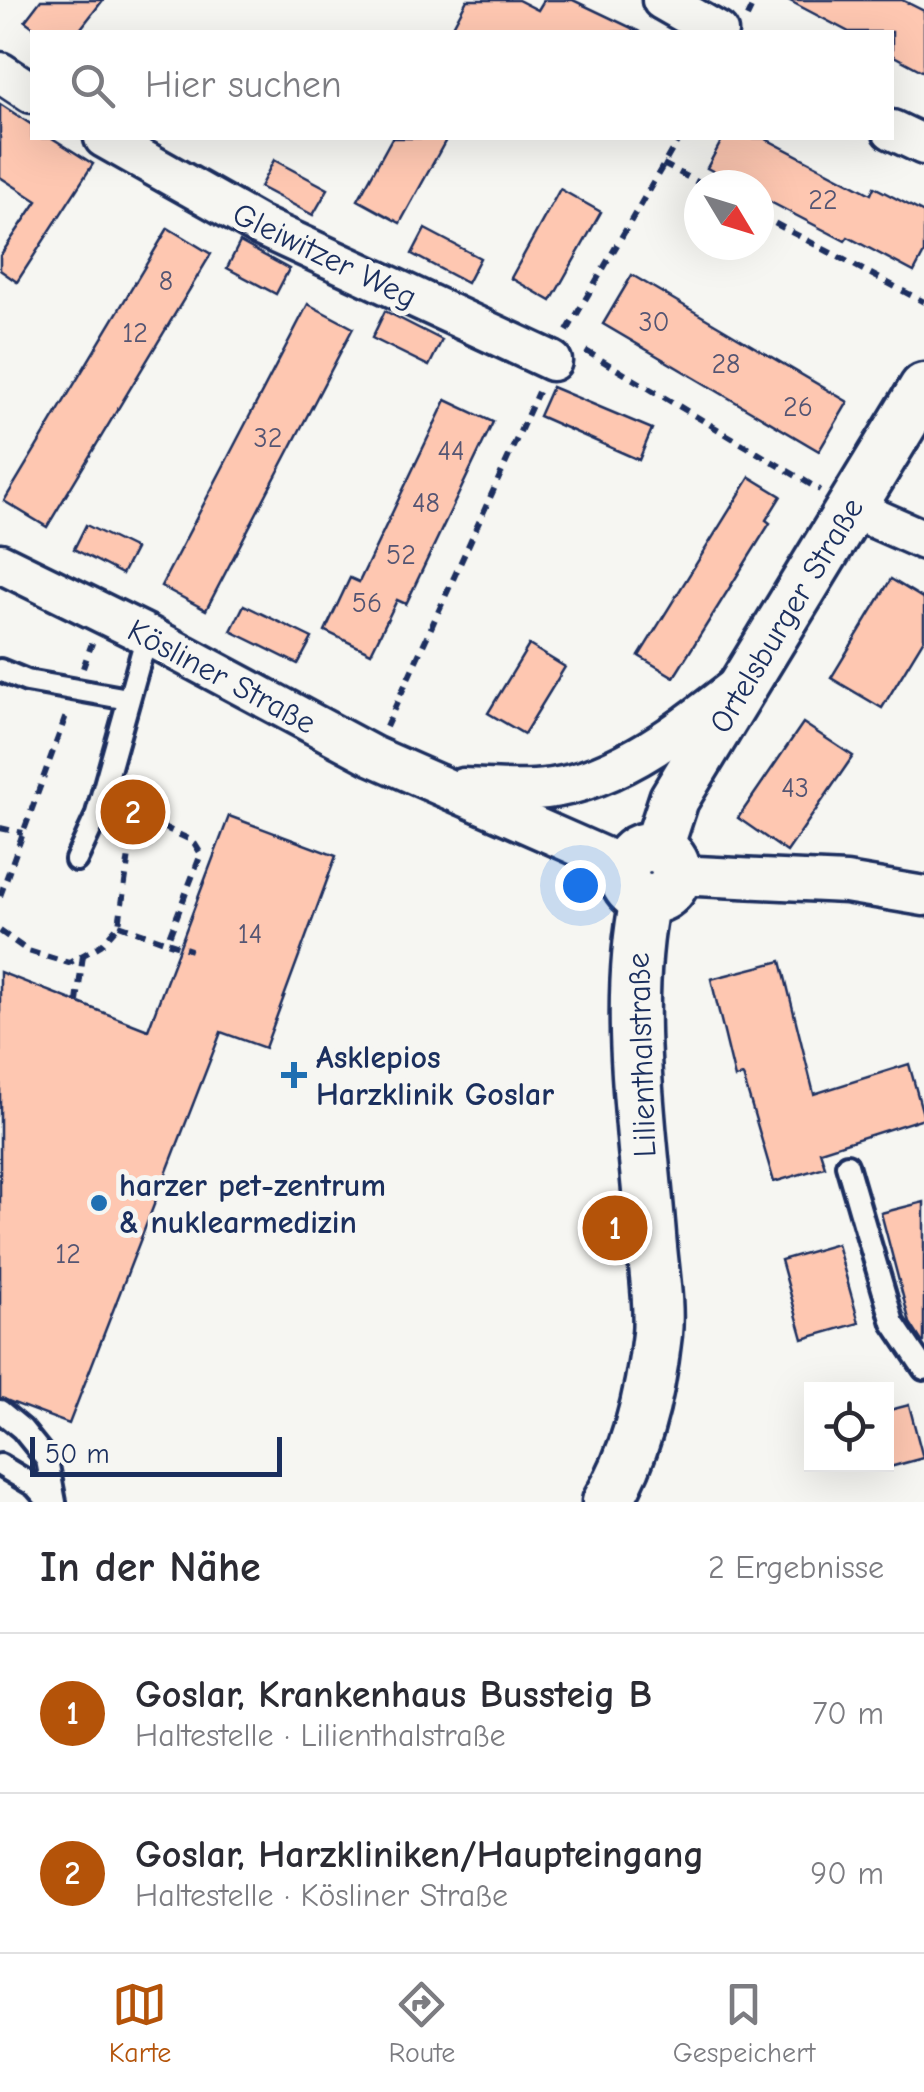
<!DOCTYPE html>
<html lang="de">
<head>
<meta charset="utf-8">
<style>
  :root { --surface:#fff; --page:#f2f2f3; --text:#2b2b33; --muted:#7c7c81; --line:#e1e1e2; --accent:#b45309 }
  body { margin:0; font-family:"Comic Neue",sans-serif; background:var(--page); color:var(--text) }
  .controls { position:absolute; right:30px; bottom:30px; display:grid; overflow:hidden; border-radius:0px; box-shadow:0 10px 40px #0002 }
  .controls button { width:90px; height:90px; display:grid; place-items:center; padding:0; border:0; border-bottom:2px solid var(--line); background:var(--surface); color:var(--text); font:50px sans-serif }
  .compass { position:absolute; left:684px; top:170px; width:90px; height:90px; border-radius:50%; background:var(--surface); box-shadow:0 10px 40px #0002; rotate:128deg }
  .scale { position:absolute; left:30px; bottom:25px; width:252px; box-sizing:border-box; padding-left:10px; border:5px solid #1b2f5e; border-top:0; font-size:28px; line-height:35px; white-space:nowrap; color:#1b2f5e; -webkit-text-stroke:8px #f6f6f2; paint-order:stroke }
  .you { position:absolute; left:580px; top:885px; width:35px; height:35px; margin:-25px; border:8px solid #fff; border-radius:50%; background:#1a73e8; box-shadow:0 0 0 15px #1a73e833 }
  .badge { display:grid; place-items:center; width:65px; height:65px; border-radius:50%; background:var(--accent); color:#fff; font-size:32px; font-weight:700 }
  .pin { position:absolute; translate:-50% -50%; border:5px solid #fff; box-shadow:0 2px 10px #0006 }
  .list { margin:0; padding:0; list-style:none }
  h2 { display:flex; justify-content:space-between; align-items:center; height:130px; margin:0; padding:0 40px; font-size:42px }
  h2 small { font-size:32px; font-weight:400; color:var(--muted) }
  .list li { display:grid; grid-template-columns:65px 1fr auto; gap:30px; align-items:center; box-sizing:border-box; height:160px; padding:0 40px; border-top:2px solid var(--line) }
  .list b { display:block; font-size:38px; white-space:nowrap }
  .list p { margin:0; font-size:32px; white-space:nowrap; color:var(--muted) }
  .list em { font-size:32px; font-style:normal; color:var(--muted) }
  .icon { flex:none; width:55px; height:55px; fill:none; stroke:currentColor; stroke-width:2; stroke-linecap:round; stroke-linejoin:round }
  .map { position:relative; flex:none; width:924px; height:1502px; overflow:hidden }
  .search { position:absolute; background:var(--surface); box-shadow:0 10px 40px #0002; left:30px; right:30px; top:30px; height:110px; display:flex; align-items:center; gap:25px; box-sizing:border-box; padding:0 35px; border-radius:0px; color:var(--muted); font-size:38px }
  .sheet { height:450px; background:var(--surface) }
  nav { display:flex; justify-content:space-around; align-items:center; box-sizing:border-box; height:140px; border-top:2px solid var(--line); background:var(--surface); font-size:28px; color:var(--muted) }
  nav a { display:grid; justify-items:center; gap:5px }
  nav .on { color:var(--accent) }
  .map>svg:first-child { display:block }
  .building { fill:#fec7b1; stroke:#1b2f5e; stroke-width:2.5 }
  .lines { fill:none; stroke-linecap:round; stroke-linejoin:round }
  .service-casing { stroke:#1b2f5e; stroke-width:28 }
  .minor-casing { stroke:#1b2f5e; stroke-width:45 }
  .tertiary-casing { stroke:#1b2f5e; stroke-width:55 }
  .path { stroke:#1b2f5e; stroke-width:6; stroke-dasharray:10 8; stroke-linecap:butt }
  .service { stroke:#f6f6f2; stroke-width:20 }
  .minor { stroke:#f6f6f2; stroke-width:38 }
  .tertiary { stroke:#f6f6f2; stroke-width:48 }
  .poi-dot { fill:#1f6fb2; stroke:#f6f6f2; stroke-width:4 }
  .labels { text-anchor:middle; stroke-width:10; stroke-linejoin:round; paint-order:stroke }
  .number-label { font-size:28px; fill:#545573 }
  .street-label { font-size:32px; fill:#1b2f5e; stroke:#f6f6f2 }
  .poi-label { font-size:32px; font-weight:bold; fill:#1b2f5e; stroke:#f6f6f2; text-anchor:start }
</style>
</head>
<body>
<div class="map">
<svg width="924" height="1502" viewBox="0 0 924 1502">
  <rect width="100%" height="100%" fill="#f6f6f2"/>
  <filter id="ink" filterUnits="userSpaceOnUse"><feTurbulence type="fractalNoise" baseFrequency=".01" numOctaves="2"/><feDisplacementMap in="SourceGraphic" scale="20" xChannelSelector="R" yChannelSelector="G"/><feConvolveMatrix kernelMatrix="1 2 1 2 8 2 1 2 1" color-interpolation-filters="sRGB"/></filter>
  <g filter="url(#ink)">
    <g class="building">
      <polygon points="41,0 103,0 78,32 40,32 25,21"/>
      <polygon points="467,0 518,0 538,10 544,0 573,0 640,32 450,32"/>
      <polygon points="788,0 902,0 924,11 924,72 892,55 892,32 849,32"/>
      <polygon points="0,104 32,125 32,138 52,138 93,164 17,282 0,270 0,256 37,201 0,177"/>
      <polygon points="392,138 447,138 400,223 358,200"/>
      <polygon points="723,138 764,138 871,194 874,187 924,213 924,253 914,272 848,237 845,241 759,196 759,185 739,185 707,168"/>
      <polygon points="274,160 328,189 313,215 260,187"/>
      <polygon points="560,189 601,212 551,301 511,278"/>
      <polygon points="168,228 211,254 47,527 4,501"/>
      <polygon points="425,229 480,258 467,283 412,254"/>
      <polygon points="240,242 289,269 276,294 227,268"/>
      <polygon points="632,275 848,402 819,451 603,324"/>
      <polygon points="308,304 353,328 206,610 161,586"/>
      <polygon points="385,311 442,340 429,366 372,338"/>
      <polygon points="552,387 652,429 639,460 539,416"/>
      <polygon points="446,400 493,422 406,604 397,600 371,653 325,631 350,578 359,582"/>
      <polygon points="750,477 781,496 766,520 770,523 674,677 639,656"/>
      <polygon points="86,525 135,549 122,574 74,549"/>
      <polygon points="891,579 924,599 924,639 882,708 831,678"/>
      <polygon points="244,605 312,638 298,664 231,631"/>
      <polygon points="529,645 565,667 524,734 488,713"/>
      <polygon points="803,723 853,756 787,852 738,818"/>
      <polygon points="229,816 336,856 265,1048 221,1032 69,1424 0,1398 0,972 148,1030"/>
      <polygon points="781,961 814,1094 909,1064 924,1118 820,1151 825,1167 774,1182 743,1076 735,1078 711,979"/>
      <polygon points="924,1202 924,1342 922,1342 910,1323 881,1213"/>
      <polygon points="837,1244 859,1323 803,1339 781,1260"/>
      <polygon points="909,1405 923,1458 886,1468 886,1411"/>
    </g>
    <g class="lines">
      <defs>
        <g id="service">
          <polyline points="0,670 27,681 128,699"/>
          <polyline points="76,860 96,817 147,635"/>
          <polyline points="847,1165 893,1323 924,1369"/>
          <polyline points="0,1411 22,1429 47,1460 55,1502"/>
          <polyline points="0,1465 35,1486 49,1502"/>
        </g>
        <g id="minor">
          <polyline points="662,0 718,32"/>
          <polyline points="0,72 32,93"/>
          <polyline points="892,130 924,145"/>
          <polyline points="104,138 260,226 552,361"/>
          <polyline points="851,508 924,540"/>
          <polyline points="0,563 147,635 373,756 624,866"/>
          <path d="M463 788C486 789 510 791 534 790 611 786 677 733 735 688"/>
          <polyline points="676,875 846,883 924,896"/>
        </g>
        <g id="tertiary">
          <circle cx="650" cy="873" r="26"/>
          <polyline points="658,848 674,799 924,388"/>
          <path d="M607 1502C637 1453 651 1390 657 1334 660 1303 653 1266 651 1235 642 1124 623 1009 645 899"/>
        </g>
      </defs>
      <use href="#service" class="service-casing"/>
      <use href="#minor" class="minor-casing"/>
      <use href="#tertiary" class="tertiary-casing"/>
      <g class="path">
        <polyline points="747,17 755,0"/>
        <polyline points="663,164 703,185"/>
        <polyline points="759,215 924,302"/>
        <polyline points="567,331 679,138"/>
        <polyline points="586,351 820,490"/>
        <polyline points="83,668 92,643"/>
        <polyline points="386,727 538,392"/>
        <polyline points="0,828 23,833"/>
        <polyline points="0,896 67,713"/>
        <polyline points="119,925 167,942"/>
        <polyline points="0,931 28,951 69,963 101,945 119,925 137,799 161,826 193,841 201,854 167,942 191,950"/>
        <polyline points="77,1002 83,955"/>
      </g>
      <use href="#service" class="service"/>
      <use href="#minor" class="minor"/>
      <use href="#tertiary" class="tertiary"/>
    </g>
  </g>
  <g class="poi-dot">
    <path d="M289 1060h10v10h10v10h-10v10h-10v-10h-10v-10h10z"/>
    <circle cx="99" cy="1203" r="10"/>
  </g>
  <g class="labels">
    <g class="number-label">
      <text x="823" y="209">22</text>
      <text x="166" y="290">8</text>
      <text x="654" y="331">30</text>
      <text x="135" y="342">12</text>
      <text x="726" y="373">28</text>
      <text x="798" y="416">26</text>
      <text x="268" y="447">32</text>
      <text x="451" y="460">44</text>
      <text x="426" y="512">48</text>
      <text x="401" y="564">52</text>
      <text x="367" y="612">56</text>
      <text x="795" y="797">43</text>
      <text x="250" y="943">14</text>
      <text x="68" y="1263">12</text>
    </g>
    <g class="street-label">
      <text transform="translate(325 255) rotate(26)" y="11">Gleiwitzer Weg</text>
      <text transform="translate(786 615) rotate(-59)" y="11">Ortelsburger Straße</text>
      <text transform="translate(222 676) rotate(28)" y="11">Kösliner Straße</text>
      <text transform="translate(641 1055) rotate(-92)" y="11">Lilienthalstraße</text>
    </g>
    <g class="poi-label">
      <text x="316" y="1068">Asklepios<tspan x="316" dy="37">Harzklinik Goslar</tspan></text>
      <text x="119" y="1196">harzer pet-zentrum<tspan x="119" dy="37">&amp; nuklearmedizin</tspan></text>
    </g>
  </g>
</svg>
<div class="controls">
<button><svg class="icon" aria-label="locate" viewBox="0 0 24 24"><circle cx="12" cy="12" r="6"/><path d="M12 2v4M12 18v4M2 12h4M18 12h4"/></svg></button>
</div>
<svg class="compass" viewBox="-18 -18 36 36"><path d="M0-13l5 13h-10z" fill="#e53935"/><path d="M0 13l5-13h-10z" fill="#7c7c81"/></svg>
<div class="scale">50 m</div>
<div class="you"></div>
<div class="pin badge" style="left:615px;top:1228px">1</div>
<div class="pin badge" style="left:133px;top:812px">2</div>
<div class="search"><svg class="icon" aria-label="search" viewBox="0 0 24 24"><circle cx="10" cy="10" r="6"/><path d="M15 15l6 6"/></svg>Hier suchen</div>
</div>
<section class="sheet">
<h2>In der Nähe<small>2 Ergebnisse</small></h2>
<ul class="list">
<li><span class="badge">1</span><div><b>Goslar, Krankenhaus Bussteig B</b><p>Haltestelle · Lilienthalstraße</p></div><em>70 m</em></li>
<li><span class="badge">2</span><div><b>Goslar, Harzkliniken/Haupteingang</b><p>Haltestelle · Kösliner Straße</p></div><em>90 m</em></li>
</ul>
</section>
<nav>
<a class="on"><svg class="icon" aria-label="map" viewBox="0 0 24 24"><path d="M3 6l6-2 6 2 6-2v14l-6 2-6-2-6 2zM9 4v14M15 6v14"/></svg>Karte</a>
<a><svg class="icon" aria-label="directions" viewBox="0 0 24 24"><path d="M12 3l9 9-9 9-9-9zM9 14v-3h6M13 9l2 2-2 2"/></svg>Route</a>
<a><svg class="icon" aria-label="saved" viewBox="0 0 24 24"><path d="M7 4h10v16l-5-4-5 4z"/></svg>Gespeichert</a>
</nav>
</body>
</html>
